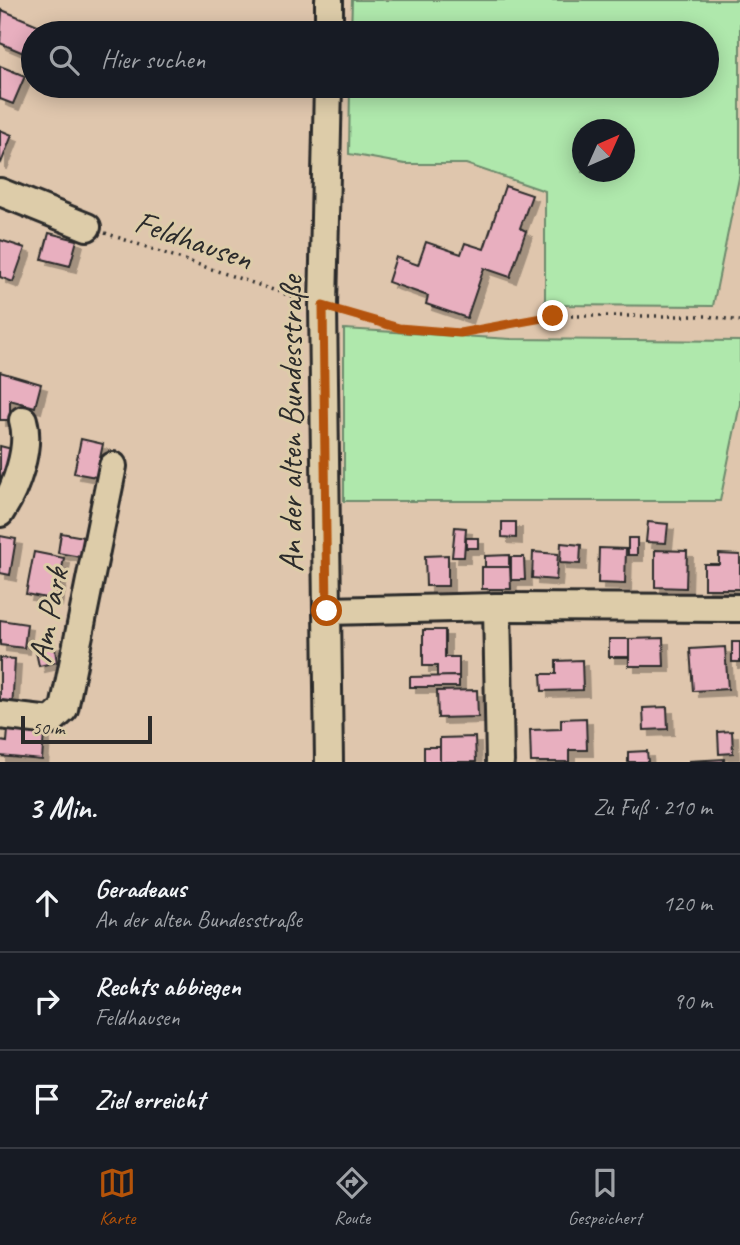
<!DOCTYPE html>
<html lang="de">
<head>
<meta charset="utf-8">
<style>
  :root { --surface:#171b24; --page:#20242c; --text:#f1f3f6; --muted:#9ea1a6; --line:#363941; --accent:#b45309 }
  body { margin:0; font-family:Caveat,sans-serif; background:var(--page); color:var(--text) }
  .compass { position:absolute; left:572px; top:119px; width:63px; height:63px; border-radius:50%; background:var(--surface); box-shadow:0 4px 18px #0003; rotate:45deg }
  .scale { position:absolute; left:21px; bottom:18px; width:131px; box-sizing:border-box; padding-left:7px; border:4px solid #2b2b2b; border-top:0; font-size:19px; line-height:24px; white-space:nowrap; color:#2b2b2b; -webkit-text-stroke:5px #ddcca9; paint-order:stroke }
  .stop { position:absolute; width:21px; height:21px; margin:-16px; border:5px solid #b45309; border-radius:50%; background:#fff }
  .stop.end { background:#b45309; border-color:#fff; box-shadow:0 2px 7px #0008 }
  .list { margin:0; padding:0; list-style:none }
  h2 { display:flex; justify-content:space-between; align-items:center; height:91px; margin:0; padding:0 28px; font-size:30px }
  h2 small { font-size:23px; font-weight:400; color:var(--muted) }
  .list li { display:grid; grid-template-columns:46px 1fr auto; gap:21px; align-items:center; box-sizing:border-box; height:98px; padding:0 28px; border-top:2px solid var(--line) }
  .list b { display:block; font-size:26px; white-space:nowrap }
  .list p { margin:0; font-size:23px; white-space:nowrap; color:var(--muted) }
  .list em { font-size:23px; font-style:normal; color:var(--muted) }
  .icon { flex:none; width:38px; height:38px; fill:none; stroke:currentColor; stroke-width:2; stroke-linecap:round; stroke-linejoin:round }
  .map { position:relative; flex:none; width:740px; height:762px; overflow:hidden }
  .search { position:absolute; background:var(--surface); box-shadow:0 4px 18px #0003; left:21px; right:21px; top:21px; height:77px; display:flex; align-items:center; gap:18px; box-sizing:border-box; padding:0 24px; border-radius:38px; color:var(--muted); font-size:26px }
  .sheet { height:385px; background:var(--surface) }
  nav { display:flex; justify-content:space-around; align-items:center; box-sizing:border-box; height:98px; border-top:2px solid var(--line); background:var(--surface); font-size:19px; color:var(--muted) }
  nav a { display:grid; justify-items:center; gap:4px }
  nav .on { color:var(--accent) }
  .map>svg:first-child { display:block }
  .green { fill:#afe8ac; stroke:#6d8a6c; stroke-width:2; fill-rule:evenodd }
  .building { fill:#e8afbf; stroke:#2b2b2b; stroke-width:2; filter:url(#shadow) }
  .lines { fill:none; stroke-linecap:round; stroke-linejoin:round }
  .minor-casing { stroke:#2b2b2b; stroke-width:32 }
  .path { stroke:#2b2b2b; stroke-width:3.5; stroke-dasharray:2 5; stroke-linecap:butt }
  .minor { stroke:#ddcca9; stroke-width:26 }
  .route { stroke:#b45309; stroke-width:9 }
  .labels { text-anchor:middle; stroke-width:6; stroke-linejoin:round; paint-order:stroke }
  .street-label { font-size:33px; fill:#2b2b2b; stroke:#ddcca9 }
</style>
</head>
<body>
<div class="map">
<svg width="740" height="762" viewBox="0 0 740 762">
  <defs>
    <filter id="shadow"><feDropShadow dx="6" dy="6" stdDeviation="0" flood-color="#0004"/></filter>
  </defs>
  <rect width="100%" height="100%" fill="#dfc6ad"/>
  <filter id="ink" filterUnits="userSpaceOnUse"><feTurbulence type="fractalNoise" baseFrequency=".0143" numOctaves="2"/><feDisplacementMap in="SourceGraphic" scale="14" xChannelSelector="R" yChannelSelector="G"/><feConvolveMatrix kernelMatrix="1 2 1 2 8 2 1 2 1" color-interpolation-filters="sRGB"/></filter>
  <g filter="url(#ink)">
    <g class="green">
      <path d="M352 0H740V173L713 306 545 305V191L466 164H405L349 154 350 86H707V33H351ZM582 130H624V172H582Z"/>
      <polygon points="344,329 511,339 740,341 740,404 720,501 344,501"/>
    </g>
    <g class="building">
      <polygon points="2,10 45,28 43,33 33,33 33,57 0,43"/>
      <polygon points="0,66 25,76 13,104 0,99"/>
      <polygon points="0,130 12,135 1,163 0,162"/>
      <polygon points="505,186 532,195 520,228 526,231 510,277 484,268 467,318 426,304 428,296 388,282 396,257 418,265 426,242 461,254 465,243 484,249"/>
      <polygon points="49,233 77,240 70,266 42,259"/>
      <polygon points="0,240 25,248 13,282 0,277"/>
      <polygon points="0,372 41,384 35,407 10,400 10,420 0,420"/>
      <polygon points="81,439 103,444 96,477 74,473"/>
      <polygon points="0,446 12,449 1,495 0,495"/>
      <polygon points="502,522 516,522 516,538 502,537"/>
      <polygon points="648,522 668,524 666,543 646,542"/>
      <polygon points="455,527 466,528 464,557 452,557"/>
      <polygon points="61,533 84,537 81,557 58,553"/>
      <polygon points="0,536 16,539 10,575 0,573"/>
      <rect x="466" y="538" width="12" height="10"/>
      <rect x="628" y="538" width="9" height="17"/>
      <polygon points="561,543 581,545 580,564 560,563"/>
      <polygon points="599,548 626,549 625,584 598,583"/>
      <polygon points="655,550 687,551 686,588 655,587"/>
      <polygon points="34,552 64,558 56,600 26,594"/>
      <polygon points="533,552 558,554 556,580 532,578"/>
      <polygon points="719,554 740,555 740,589 704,589 704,564 719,564"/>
      <polygon points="448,555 448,586 426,586 425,556"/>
      <polygon points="509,555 509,567 485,567 485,556"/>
      <polygon points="511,557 524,557 525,580 511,580"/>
      <polygon points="482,567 510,567 511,589 482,589"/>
      <polygon points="0,620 27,624 24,648 0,645"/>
      <polygon points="423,630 445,630 445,657 459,657 459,676 437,677 437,666 423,666"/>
      <polygon points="663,638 664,666 629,666 629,639"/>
      <rect x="609" y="639" width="20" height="18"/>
      <rect x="732" y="642" width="8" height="20"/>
      <polygon points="54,643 57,662 39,666 35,647"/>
      <polygon points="725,647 728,689 693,691 690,649"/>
      <polygon points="0,658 15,659 12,710 0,709"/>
      <polygon points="582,660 583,690 542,691 541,674 556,674 556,661"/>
      <polygon points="459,676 459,687 410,687 410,677"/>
      <polygon points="477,690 478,717 438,718 437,691"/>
      <polygon points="667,707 668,729 644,730 643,708"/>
      <polygon points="586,718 587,750 569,750 569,762 531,762 530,730 561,729 561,719"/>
      <polygon points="8,730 44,733 42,760 0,756 0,741 7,742"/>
      <polygon points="732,731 733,753 719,754 718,732"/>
      <polygon points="475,737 476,762 440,762 440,738"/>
      <rect x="424" y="747" width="16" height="15"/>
      <polygon points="647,751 648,762 628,762 628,752"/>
      <polygon points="724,759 724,762 689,762 689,761"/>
    </g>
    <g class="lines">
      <defs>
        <g id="minor">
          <polyline points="329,33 329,0"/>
          <polyline points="328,86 323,306 329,762"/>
          <polyline points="0,192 87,227"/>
          <path d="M0 513C16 489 31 447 23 420"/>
          <polyline points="497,607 500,762"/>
          <polyline points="327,611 497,607 740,608"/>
          <polyline points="0,715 51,721 64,709 113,466"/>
        </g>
      </defs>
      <use href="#minor" class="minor-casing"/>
      <g class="path">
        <polyline points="105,233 303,300"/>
        <polyline points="344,312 399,328 460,333 553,316 707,316 740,321"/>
      </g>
      <use href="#minor" class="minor"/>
    </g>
  </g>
  <g class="lines" filter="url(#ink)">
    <polyline class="route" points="327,611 323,306 399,328 460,333 553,316"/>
  </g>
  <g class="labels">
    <g class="street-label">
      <text transform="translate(194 239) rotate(19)" y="12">Feldhausen</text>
      <text transform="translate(290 424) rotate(-90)" y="12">An der alten Bundesstraße</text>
      <text transform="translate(47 615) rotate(-79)" y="12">Am Park</text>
    </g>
  </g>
</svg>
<svg class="compass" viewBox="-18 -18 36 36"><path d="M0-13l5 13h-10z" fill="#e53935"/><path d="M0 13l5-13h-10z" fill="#9ea1a6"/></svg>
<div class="scale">50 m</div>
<div class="stop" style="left:327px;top:611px"></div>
<div class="stop end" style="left:553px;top:316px"></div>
<div class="search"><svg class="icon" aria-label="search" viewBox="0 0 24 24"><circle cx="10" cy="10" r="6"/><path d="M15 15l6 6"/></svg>Hier suchen</div>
</div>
<section class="sheet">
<h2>3 Min.<small>Zu Fuß · 210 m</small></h2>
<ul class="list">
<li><svg class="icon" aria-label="ahead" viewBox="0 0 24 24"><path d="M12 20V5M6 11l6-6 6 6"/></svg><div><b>Geradeaus</b><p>An der alten Bundesstraße</p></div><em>120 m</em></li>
<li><svg class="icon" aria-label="right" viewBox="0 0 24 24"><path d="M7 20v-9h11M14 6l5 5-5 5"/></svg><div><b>Rechts abbiegen</b><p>Feldhausen</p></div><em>90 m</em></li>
<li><svg class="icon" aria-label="arrive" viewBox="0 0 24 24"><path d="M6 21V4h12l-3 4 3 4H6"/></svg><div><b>Ziel erreicht</b></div></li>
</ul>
</section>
<nav>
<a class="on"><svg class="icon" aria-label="map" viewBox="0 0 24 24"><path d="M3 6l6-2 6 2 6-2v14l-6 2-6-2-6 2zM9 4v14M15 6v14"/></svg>Karte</a>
<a><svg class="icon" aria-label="directions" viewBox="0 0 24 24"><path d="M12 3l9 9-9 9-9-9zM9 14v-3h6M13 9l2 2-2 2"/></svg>Route</a>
<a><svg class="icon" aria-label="saved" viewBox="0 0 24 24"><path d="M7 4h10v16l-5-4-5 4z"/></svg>Gespeichert</a>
</nav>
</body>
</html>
